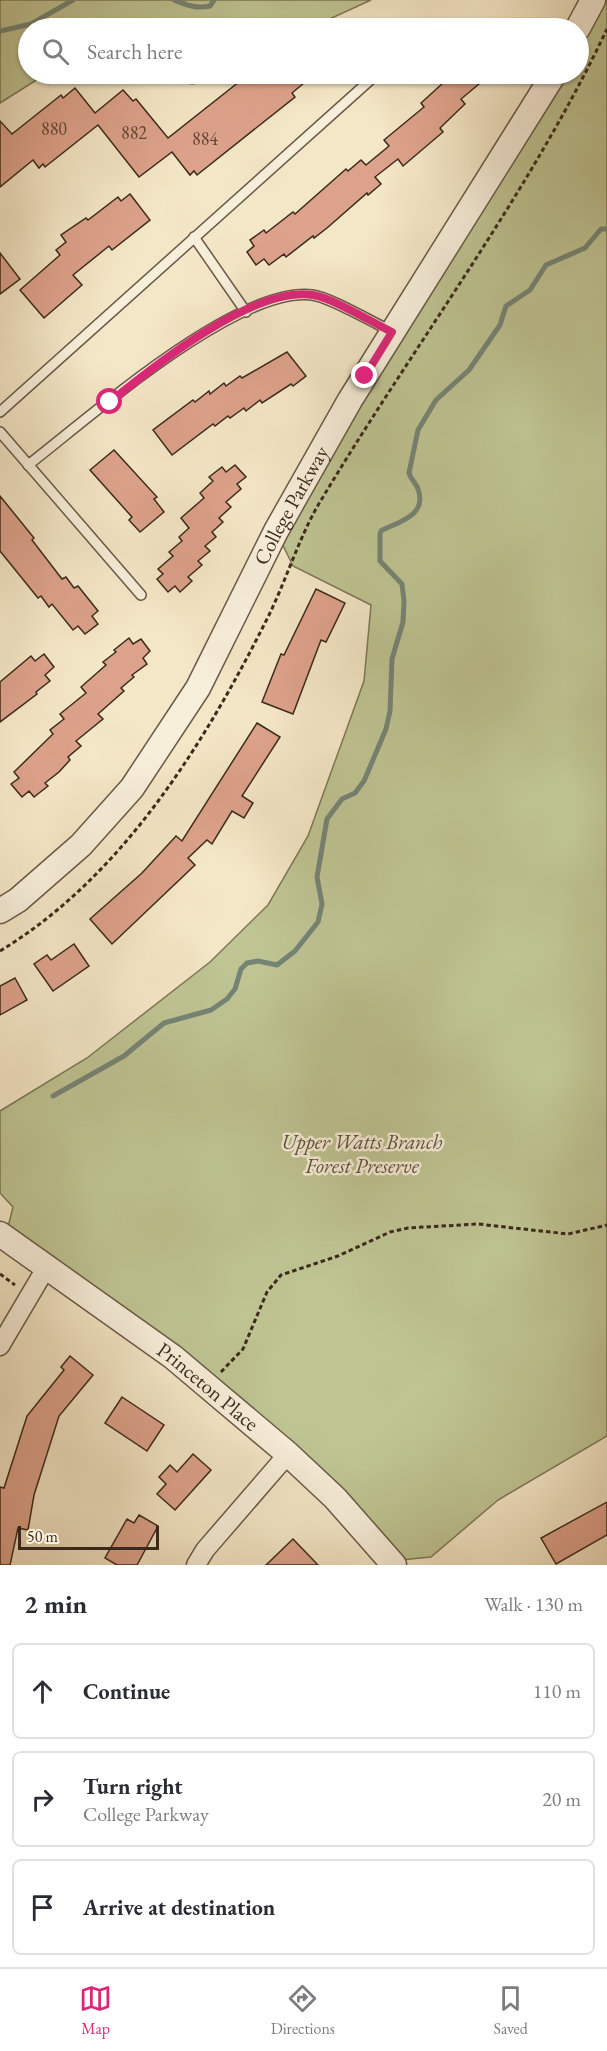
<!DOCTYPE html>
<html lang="en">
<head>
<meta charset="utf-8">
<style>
  :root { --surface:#fff; --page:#f2f2f3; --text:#2b2b33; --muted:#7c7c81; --line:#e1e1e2; --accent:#db2777 }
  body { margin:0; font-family:"EB Garamond",serif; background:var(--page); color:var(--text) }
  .scale { position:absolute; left:18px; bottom:15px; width:141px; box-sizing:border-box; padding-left:6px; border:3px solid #3b2a1b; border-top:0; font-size:16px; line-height:21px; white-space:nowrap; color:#3b2a1b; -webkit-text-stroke:4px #f8efdb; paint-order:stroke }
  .stop { position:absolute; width:18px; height:18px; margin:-14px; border:4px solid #db2777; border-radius:50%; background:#fff }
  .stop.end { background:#db2777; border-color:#fff; box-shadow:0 2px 6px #0008 }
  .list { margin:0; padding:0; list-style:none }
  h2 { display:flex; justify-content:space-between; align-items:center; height:78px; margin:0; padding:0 24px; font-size:26px }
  h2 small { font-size:20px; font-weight:400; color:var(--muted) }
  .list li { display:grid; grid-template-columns:39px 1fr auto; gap:18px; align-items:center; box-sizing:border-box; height:96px; margin:0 12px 12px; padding:0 12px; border:2px solid var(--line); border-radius:9px }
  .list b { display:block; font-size:22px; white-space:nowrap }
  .list p { margin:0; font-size:20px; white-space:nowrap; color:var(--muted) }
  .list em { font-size:20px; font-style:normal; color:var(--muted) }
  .icon { flex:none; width:33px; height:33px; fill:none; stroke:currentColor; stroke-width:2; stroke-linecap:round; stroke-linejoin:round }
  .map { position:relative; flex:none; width:607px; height:1565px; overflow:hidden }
  .search { position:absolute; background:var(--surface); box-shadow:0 2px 4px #0004; left:18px; right:18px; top:18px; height:66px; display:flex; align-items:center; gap:15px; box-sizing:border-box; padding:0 21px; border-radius:33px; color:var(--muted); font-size:22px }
  .sheet { height:402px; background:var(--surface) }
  nav { display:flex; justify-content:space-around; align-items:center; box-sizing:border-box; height:84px; border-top:2px solid var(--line); background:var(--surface); font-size:16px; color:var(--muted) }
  nav a { display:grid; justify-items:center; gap:3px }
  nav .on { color:var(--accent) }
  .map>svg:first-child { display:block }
  .green { fill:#bfc493; stroke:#7d7757; stroke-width:1.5 }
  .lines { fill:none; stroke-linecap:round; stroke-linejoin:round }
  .stream { stroke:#758475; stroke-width:5 }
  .building { fill:#dda28b; stroke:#3b2a1b; stroke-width:1.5 }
  .service-casing { stroke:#695946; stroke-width:12 }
  .minor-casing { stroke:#695946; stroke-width:21 }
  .tertiary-casing { stroke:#695946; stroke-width:27 }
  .path { stroke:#3b2a1b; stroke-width:3; stroke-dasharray:4.5 3; stroke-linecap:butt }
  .service { stroke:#f8efdb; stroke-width:9 }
  .minor { stroke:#f8efdb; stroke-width:18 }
  .tertiary { stroke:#f8efdb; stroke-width:24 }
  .route { stroke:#db2777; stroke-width:8 }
  .labels { text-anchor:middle; stroke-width:5; stroke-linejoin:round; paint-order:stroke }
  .number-label { font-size:18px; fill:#644837 }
  .street-label { font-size:21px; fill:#3b2a1b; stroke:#f8efdb }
  .park-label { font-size:21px; font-style:italic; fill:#5c5039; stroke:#f8efdb }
</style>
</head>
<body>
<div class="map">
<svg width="607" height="1565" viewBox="0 0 607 1565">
  <rect width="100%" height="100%" fill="#f4e7c7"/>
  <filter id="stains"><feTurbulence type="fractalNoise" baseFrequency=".00333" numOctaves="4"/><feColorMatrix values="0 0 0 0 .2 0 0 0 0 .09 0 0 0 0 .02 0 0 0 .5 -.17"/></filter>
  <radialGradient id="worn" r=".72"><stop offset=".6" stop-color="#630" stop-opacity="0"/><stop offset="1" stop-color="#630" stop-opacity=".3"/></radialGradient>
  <g class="green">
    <polygon points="0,0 371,0 310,28 28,28 28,74 46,74 0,103"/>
    <polygon points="593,0 607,0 607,1436 498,1500 431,1557 390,1561 335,1498 5,1239 13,1207 0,1193 0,1111 87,1058 210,962 268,905 308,836 364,681 371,605 293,566 276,531 554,74 578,74 578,28"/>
    <polygon points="126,74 216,74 193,84"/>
  </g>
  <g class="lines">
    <g class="stream">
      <path d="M174 0C187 5 196 9 210 6L214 0"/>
      <polyline points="0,31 31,24 73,0"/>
      <path d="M53 1096 124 1056 164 1023 211 1010 227 999 235 989 241 969 247 963 258 961 277 965 295 951 318 922 322 904 317 877 327 819 342 799 355 793 364 781 386 729 390 711 392 659 403 622 404 601 402 584 380 561V534L381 531C397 522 428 516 418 489 416 483 411 480 409 473L418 430 436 400 469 370 500 325 506 306 530 290 546 265 585 248 601 229H607"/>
    </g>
  </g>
  <g class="building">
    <polygon points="249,74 296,74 304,83 292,93 295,97 197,175 194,171 190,175 172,152 139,177 98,125 45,167 43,164 39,168 33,160 0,187 0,121 12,134 61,95 63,98 75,88 95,113 123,90 133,101 136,99 168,138"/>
    <polygon points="453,74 491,74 461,99 465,104 440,128 443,132 403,166 398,159 375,177 381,184 368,195 367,193 327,228 314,238 313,236 286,257 284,254 269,265 264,259 256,265 247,252 254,246 250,240 264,230 266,233 293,212 295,214 346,169 348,171 361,160 366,165 389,146 384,140 424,107 421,103"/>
    <polygon points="130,194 150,220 112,250 109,246 73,275 82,285 44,318 20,290 60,255 56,250 66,242 61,235 86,218 88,220 118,197 121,201"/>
    <polygon points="0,253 20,279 0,294"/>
    <polygon points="287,352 306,376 293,386 291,384 262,403 260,400 246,411 244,408 230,418 228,416 215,426 213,424 172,455 153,430 193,400 195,402 209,391 210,394 224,383 226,386 240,376 242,378"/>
    <polygon points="114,450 157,497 154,499 164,512 140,532 129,520 132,517 90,470"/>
    <polygon points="235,465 246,477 237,484 241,489 226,502 231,507 219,518 223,522 212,532 216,537 205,546 210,551 198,561 202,565 188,577 192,581 180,592 175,586 168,592 157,579 163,574 158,569 173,556 169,552 182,541 179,537 189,528 181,518 204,498 200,493 213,481 209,477 222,467 226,472"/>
    <polygon points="0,496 34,538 32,540 62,579 66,577 74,588 78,586 98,611 92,616 98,624 85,634 78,626 73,630 52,604 49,607 41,596 38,598 0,551"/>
    <polygon points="316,589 345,603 326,642 321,640 293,714 262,702 281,654 284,655"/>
    <polygon points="129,638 133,644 141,639 150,651 143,658 147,664 132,675 134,677 121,688 124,691 98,714 103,719 76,741 81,746 68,757 70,760 59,772 45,783 48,786 34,797 29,791 22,797 11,784 19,778 14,772 53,734 50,730 64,719 60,714 86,693 81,687 106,665 103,662 116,652 114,650"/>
    <polygon points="44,654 54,667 45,675 50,681 36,692 37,694 0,722 0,682 31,656 35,661"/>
    <polygon points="257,723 280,737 242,796 253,803 244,818 232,811 212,844 207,840 188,858 195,865 112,944 90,919 142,873 176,836 182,841"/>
    <polygon points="74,944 89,966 53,991 34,964 47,955 51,960"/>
    <polygon points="15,978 27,1000 0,1015 0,986"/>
    <polygon points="70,1356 93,1375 59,1416 34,1495 28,1530 18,1528 10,1565 0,1565 0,1487 4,1488 27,1416 64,1370 61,1367"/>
    <polygon points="122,1397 164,1425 147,1451 105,1423"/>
    <polygon points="193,1454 211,1470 175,1510 157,1494 166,1484 159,1477 170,1465 177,1472"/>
    <polygon points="607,1502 607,1535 556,1564 541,1538"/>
    <polygon points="139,1515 158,1526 137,1565 117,1565 105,1558 127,1519 134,1523"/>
    <polygon points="293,1539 318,1565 266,1565"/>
  </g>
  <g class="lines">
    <defs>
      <g id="service">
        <polyline points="194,237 246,312"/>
        <polyline points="0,412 377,74"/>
        <polyline points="0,432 141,595"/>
        <path d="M28 465C89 418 237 286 312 295 330 297 372 322 391 331"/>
      </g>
      <g id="minor">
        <polyline points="0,1346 46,1268"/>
        <polyline points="196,1565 205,1550 288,1454"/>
      </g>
      <g id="tertiary">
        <polyline points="578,28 593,0"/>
        <path id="s1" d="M0 911 18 900 81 845 132 788 198 688 276 531 350 400 554 74"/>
        <path id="s2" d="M0 1234 173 1357 288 1454 335 1498 394 1565"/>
      </g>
    </defs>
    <use href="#service" class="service-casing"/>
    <use href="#minor" class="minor-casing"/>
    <use href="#tertiary" class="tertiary-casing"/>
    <g class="path">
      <path d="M0 951C124 876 206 741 269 615 286 580 298 541 317 507 412 347 527 198 607 29"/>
      <polyline points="0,1274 15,1285"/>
      <polyline points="221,1372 243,1349 267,1292 281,1275 338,1256 390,1232 408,1228 478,1224 568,1234 607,1225"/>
    </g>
    <use href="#service" class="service"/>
    <use href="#minor" class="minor"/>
    <use href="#tertiary" class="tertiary"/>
  </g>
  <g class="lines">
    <path class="route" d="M110 402C154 366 255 285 313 295 333 298 373 323 392 332L365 376"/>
  </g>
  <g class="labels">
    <g class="number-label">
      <text x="54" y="135">880</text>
      <text x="134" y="139">882</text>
      <text x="205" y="145">884</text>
    </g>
    <g class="street-label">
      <text dy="7" stroke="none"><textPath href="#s1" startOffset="506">College Parkway</textPath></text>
      <text dy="7" stroke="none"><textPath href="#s2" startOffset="258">Princeton Place</textPath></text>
    </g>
    <g class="park-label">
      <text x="362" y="1149">Upper Watts Branch<tspan x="362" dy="24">Forest Preserve</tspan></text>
    </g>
  </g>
  <rect width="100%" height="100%" filter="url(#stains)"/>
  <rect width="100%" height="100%" fill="url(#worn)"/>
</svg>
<div class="scale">50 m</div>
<div class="stop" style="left:110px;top:402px"></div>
<div class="stop end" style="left:365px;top:376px"></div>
<div class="search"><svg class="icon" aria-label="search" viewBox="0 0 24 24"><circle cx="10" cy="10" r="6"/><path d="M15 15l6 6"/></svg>Search here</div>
</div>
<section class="sheet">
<h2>2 min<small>Walk · 130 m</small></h2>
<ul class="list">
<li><svg class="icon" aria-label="ahead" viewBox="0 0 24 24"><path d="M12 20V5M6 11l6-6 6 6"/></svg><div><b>Continue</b></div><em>110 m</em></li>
<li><svg class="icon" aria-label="right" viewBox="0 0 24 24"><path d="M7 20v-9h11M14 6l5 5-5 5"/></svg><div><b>Turn right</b><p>College Parkway</p></div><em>20 m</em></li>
<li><svg class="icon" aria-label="arrive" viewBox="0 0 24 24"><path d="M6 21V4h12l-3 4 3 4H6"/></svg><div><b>Arrive at destination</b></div></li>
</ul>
</section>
<nav>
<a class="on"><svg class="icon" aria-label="map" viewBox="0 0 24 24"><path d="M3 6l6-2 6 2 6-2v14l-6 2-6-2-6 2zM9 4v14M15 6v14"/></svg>Map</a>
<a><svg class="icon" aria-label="directions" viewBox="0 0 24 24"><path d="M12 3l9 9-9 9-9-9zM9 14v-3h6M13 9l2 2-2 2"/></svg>Directions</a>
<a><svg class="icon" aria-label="saved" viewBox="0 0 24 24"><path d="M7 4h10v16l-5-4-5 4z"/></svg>Saved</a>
</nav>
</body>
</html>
